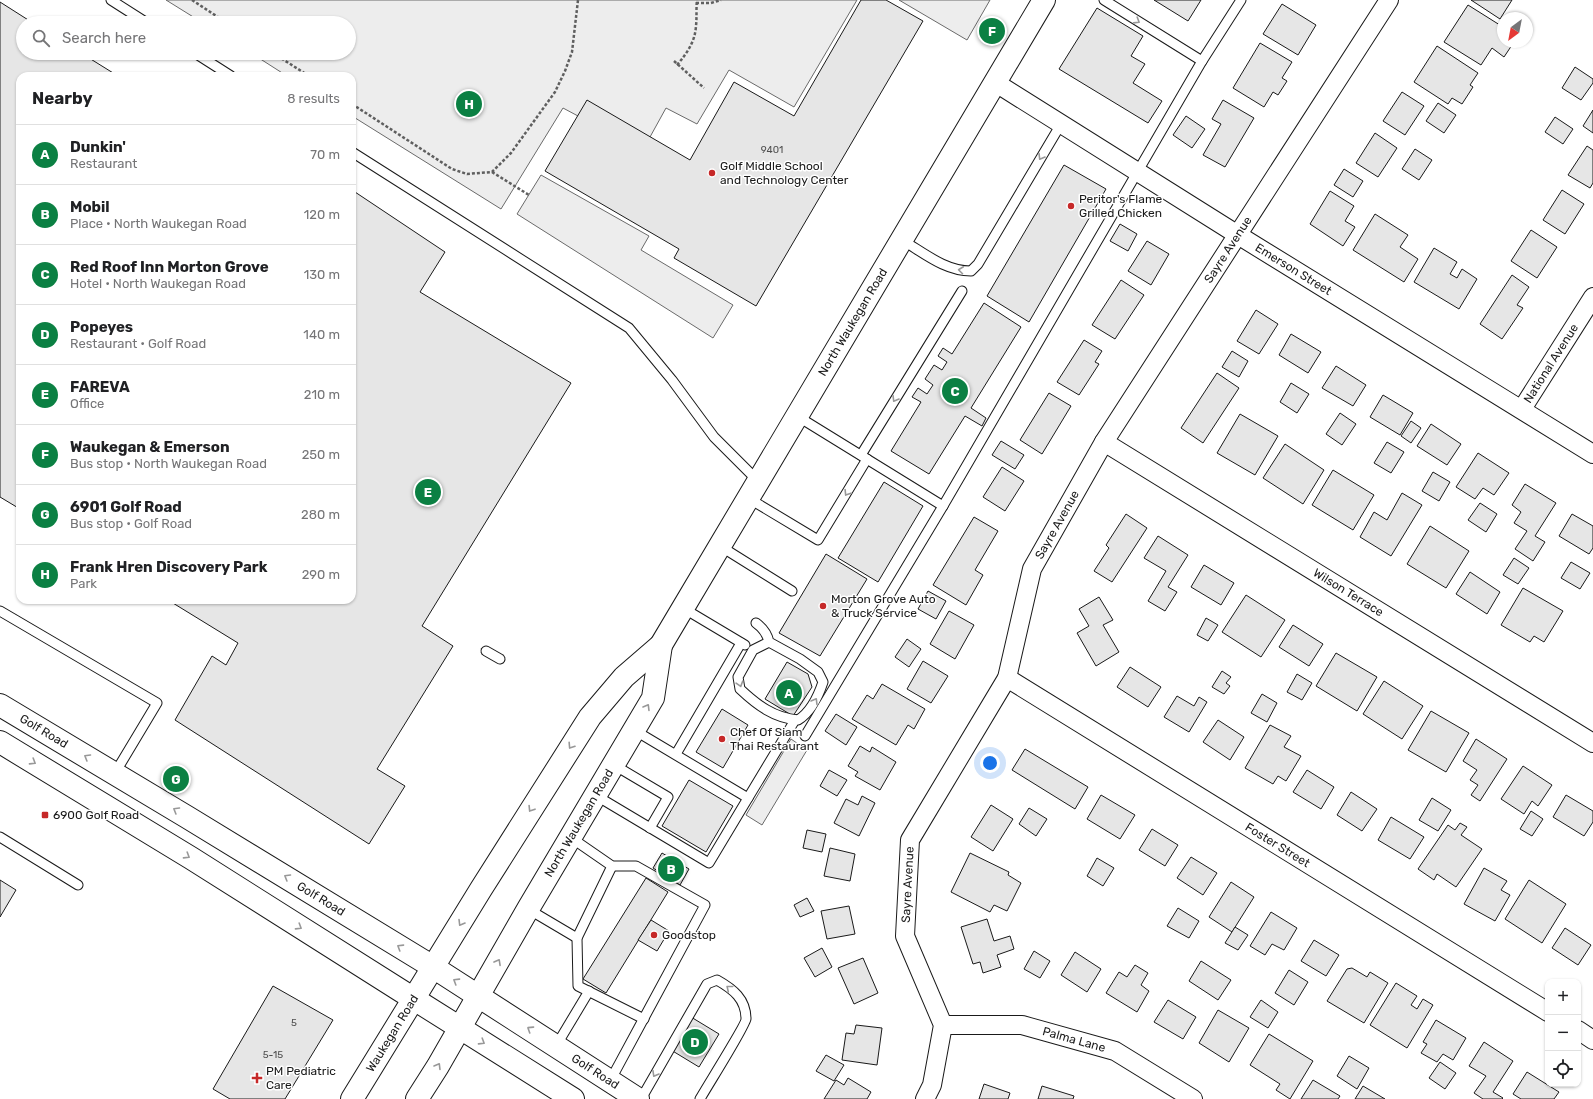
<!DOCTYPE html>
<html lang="en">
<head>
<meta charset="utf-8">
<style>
  :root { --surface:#fff; --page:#f6f6f6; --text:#202124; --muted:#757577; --line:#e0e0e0; --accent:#0b8043 }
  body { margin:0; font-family:Rubik,sans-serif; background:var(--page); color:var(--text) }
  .controls { position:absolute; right:12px; bottom:12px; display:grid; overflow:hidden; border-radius:8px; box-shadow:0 1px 3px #0004 }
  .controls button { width:36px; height:36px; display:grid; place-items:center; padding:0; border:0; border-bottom:1px solid var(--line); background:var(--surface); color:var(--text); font:20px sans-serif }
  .compass { position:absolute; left:1497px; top:12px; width:36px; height:36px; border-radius:50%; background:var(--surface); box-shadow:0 1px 3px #0004; rotate:212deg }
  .you { position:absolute; left:990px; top:763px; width:14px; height:14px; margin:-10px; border:3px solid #fff; border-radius:50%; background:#1a73e8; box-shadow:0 0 0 6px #1a73e833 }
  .badge { display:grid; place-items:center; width:26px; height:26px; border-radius:50%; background:var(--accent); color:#fff; font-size:13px; font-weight:700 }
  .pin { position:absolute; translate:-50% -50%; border:2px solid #fff; box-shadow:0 1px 4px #0006 }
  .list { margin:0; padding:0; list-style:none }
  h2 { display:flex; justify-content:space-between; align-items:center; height:52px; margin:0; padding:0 16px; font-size:17px }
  h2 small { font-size:13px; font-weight:400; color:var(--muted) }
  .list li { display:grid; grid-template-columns:26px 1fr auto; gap:12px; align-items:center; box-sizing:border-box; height:60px; padding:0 16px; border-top:1px solid var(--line) }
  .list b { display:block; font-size:15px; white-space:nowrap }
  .list p { margin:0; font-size:13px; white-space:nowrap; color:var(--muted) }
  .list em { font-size:13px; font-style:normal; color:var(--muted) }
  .icon { flex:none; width:22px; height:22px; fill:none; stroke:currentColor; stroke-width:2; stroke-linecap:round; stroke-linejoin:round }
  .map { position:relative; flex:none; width:1593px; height:1099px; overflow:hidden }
  .search { position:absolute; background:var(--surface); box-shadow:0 1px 3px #0004; left:16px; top:16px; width:340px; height:44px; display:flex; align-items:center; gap:10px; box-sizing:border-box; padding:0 14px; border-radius:22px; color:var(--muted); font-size:15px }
  .panel { position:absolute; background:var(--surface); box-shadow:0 1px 3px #0004; left:16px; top:72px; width:340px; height:532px; border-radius:12px }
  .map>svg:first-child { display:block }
  .built { fill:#ededed; stroke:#6a6a6a }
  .building { fill:#e6e6e6; stroke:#1a1a1a }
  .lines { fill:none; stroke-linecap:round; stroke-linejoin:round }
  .service-casing { stroke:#1a1a1a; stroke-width:11 }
  .minor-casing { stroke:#1a1a1a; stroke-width:20 }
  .secondary-casing { stroke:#1a1a1a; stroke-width:24 }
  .primary-casing { stroke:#1a1a1a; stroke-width:24 }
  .path { stroke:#5f5f5f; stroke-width:2.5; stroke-dasharray:3 2; stroke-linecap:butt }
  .service { stroke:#fff; stroke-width:9 }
  .minor { stroke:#fff; stroke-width:18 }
  .secondary { stroke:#fff; stroke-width:22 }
  .primary { stroke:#fff; stroke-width:22 }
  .oneway { stroke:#989898 }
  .poi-dot { fill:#c62828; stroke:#fff; stroke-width:1.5 }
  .labels { text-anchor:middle; stroke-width:3; stroke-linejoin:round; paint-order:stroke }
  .number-label { font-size:10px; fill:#4d4d4d }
  .poi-label { font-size:12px; fill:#1a1a1a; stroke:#fff; text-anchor:start }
  .street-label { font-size:12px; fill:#1a1a1a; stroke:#fff }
</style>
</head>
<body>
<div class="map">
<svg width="1593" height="1099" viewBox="0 0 1593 1099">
  <rect width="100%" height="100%" fill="#fff"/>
  <g class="built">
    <polygon points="166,0 857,0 794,107 729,70 697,124 666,108 650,137 578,116 563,108 501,209 352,116 352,76 287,76 251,53 349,53 349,23 203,23"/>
    <polygon points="899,0 990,0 967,40"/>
    <polygon points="541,175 649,236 641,250 733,305 713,338 517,214"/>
    <polygon points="791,739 807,750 762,825 746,815"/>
  </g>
  <g class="building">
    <polygon points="861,0 886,0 923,21 756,306 674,258 679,249 545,171 587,100 690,160 734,82 794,116"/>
    <polygon points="1154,0 1201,0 1188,21"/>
    <polygon points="1471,0 1512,0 1500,19"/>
    <polygon points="0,2 33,23 23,23 23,53 81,53 118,76 20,76 20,509 0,497"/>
    <polygon points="1282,4 1316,25 1298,55 1263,34"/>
    <polygon points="1468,5 1503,27 1503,42 1514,42 1504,57 1492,48 1481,65 1444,42"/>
    <polygon points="1097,8 1143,36 1131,56 1145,64 1133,83 1162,101 1148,123 1059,69"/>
    <polygon points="1260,43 1292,62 1282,78 1287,81 1278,95 1273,92 1264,107 1233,88"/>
    <polygon points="1437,46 1478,73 1470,85 1473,87 1462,104 1452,98 1448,104 1414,82"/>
    <polygon points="1575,67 1593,79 1593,83 1581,100 1562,88"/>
    <polygon points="1402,92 1424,106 1405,135 1383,121"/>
    <polygon points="1223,100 1254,118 1225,167 1203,155 1221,124 1212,119"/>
    <polygon points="1438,103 1456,115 1444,133 1426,121"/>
    <polygon points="1593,110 1593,133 1583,126"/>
    <polygon points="1186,116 1205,129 1192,148 1173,135"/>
    <polygon points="1555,117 1573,129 1563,144 1545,132"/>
    <polygon points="1375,133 1397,148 1378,177 1356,163"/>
    <polygon points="1587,146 1593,150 1593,183 1590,188 1568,175"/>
    <polygon points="1415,149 1432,160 1419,180 1402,169"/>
    <polygon points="1064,165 1106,189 1029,322 987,296"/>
    <polygon points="1344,169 1363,181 1353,197 1334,185"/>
    <polygon points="352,190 445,252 420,292 571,383 422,626 453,646 377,769 405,786 369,844 175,720 212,656 226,665 238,643 168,600 352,600"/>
    <polygon points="1562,190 1584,204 1565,234 1543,220"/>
    <polygon points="1330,191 1354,206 1345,221 1355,227 1343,246 1310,224"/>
    <polygon points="1375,214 1408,235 1400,247 1418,259 1404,282 1353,250"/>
    <polygon points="1120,224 1137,234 1128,251 1110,241"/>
    <polygon points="1531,230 1557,247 1537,278 1511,261"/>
    <polygon points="1147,241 1169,254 1151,285 1128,271"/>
    <polygon points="1434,248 1457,262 1450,274 1457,278 1462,269 1477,279 1459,309 1414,282"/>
    <polygon points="1512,275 1529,287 1517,305 1523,308 1502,339 1480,324"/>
    <polygon points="1121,280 1144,295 1115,339 1092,325"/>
    <polygon points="984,303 1021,327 971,408 986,418 982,426 965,416 929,474 891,451 921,402 912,397 918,388 927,394 933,385 925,379 934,365 942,370 947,362 938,356 943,348 952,354"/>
    <polygon points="1256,310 1278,324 1259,354 1237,341"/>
    <polygon points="1291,334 1321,352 1308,373 1279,355"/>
    <polygon points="1084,340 1102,351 1095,362 1099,364 1079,395 1057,382"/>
    <polygon points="1232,351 1248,361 1239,377 1222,367"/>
    <polygon points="1336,366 1366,385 1353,406 1322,388"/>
    <polygon points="1217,373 1239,388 1203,443 1181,428"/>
    <polygon points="1291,383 1309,394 1297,413 1280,402"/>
    <polygon points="1049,393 1071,406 1042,454 1020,440"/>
    <polygon points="1383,395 1413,413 1400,435 1370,417"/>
    <polygon points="1340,413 1356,424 1342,445 1326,434"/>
    <polygon points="1240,414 1278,436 1255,475 1217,453"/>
    <polygon points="1411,421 1421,428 1411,443 1401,436"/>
    <polygon points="1431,424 1461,444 1447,465 1417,446"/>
    <polygon points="1001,441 1024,455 1015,469 992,455"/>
    <polygon points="1387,442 1404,452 1391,473 1374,463"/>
    <polygon points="1285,444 1324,470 1303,504 1263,478"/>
    <polygon points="1478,453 1509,473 1494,495 1483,488 1475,499 1456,487"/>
    <polygon points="1002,467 1024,481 1005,511 983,497"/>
    <polygon points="1333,470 1374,495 1353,530 1312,505"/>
    <polygon points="1433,472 1450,482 1439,501 1422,491"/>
    <polygon points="884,482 923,506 878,582 838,558"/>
    <polygon points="1525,484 1556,503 1535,536 1545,542 1533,561 1515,549 1527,531 1514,523 1521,512 1512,505"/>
    <polygon points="1402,493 1422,505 1391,556 1360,537 1374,512 1387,520"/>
    <polygon points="1480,503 1497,514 1486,532 1468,520"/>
    <polygon points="1126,514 1147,528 1112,582 1094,571 1109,548 1106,545"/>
    <polygon points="1572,514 1593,526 1593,548 1589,554 1559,536"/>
    <polygon points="974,517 998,531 975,570 983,575 966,605 933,585"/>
    <polygon points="1430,526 1469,551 1446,588 1407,564"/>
    <polygon points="1158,536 1188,555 1168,587 1177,592 1165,611 1148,601 1166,571 1144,558"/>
    <polygon points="826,554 867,579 820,656 779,633"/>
    <polygon points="1514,558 1529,568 1518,584 1503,575"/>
    <polygon points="1571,562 1590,573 1580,589 1561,578"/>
    <polygon points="1204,565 1234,583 1221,605 1191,587"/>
    <polygon points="1470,572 1500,592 1487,614 1456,594"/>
    <polygon points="1523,588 1563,611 1544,642 1534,636 1530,642 1501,625"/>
    <polygon points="928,591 946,601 936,619 918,609"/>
    <polygon points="1246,595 1285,620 1261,657 1222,632"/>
    <polygon points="1099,597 1113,620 1103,625 1119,652 1096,666 1077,633 1089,626 1079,609"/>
    <polygon points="949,611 974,625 955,659 930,644"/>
    <polygon points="1206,618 1218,625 1208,641 1197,635"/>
    <polygon points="1293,625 1323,644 1309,666 1279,647"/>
    <polygon points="907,639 921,649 909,667 895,657"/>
    <polygon points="1336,653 1377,677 1357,711 1316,686"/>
    <polygon points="923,661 948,676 931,703 907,689"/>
    <polygon points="787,662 808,674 812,687 793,716 765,699"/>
    <polygon points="1130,667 1161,687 1148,707 1117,687"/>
    <polygon points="1222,671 1231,677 1226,683 1230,686 1224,694 1212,687"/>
    <polygon points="1297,674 1312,683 1302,700 1287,692"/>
    <polygon points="1384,681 1423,706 1402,739 1363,714"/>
    <polygon points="882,684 925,709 914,729 908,725 896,745 852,719 867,695 873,699"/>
    <polygon points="1262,694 1277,703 1267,722 1251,713"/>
    <polygon points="1177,696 1194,706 1199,697 1207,702 1189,732 1164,717"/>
    <polygon points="722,709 748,725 723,768 696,752"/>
    <polygon points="1431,711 1469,733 1446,772 1408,750"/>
    <polygon points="836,714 857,727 846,745 825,731"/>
    <polygon points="1218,720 1244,737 1230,760 1203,742"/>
    <polygon points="1270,725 1291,736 1284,747 1301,756 1286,781 1278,776 1273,784 1245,768"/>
    <polygon points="1476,739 1507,759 1480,801 1471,795 1478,785 1470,780 1477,770 1463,761"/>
    <polygon points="860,746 870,752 872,747 896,762 880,790 855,776 858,772 848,766"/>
    <polygon points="1025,749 1088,787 1075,809 1012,770"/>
    <polygon points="1523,766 1552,785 1538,806 1532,801 1524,814 1501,799"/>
    <polygon points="829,770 847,780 837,796 820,786"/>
    <polygon points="1307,770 1334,787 1321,809 1293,792"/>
    <polygon points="689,780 733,806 706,852 662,826"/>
    <polygon points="1351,792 1377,809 1362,831 1337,815"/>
    <polygon points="1101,795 1135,815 1120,839 1087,819"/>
    <polygon points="1566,795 1593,811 1593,822 1584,836 1553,817"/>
    <polygon points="862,796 875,803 859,836 834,823 846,799 858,805"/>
    <polygon points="1432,798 1451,810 1438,831 1419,820"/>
    <polygon points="991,805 1013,819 993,851 971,837"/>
    <polygon points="1029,808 1047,819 1036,836 1019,824"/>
    <polygon points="1531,811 1543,819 1532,836 1520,829"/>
    <polygon points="1391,817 1424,837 1410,859 1378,840"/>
    <polygon points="1460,823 1467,827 1461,835 1482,849 1456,887 1437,874 1434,880 1418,869 1448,825 1455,830"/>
    <polygon points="1152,829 1178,845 1165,866 1139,850"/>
    <polygon points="807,830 826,834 822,852 803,848"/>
    <polygon points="830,848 855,854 850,881 824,876"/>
    <polygon points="662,853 689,869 680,885 653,868"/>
    <polygon points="970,853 1009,872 1008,875 1021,883 1007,911 994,905 990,912 951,892"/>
    <polygon points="1191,857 1217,873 1203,895 1177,878"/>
    <polygon points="1097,858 1114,868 1103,886 1087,876"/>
    <polygon points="1484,868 1507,881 1501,890 1510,895 1495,921 1464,904"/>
    <polygon points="646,878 668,892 606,993 583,979"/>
    <polygon points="0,880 16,890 0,917"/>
    <polygon points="1529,880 1566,904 1542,943 1505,919"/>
    <polygon points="1231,882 1254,897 1232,932 1209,917"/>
    <polygon points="807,898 814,911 800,917 794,905"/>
    <polygon points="849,906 855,934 827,939 821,911"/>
    <polygon points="1178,908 1199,921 1189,938 1167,926"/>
    <polygon points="1271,912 1297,928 1284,950 1272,944 1265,955 1250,946"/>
    <polygon points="987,919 994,941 1010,936 1014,949 997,955 1001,967 983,973 980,962 973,964 961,927"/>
    <polygon points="651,920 669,931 657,951 638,940"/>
    <polygon points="1235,927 1248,935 1238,950 1225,943"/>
    <polygon points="1565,928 1591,945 1578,965 1552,948"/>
    <polygon points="1314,940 1339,955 1326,976 1301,961"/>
    <polygon points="822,948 832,967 815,977 804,958"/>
    <polygon points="1034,951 1050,961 1040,978 1024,969"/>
    <polygon points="1075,952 1101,969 1087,992 1061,975"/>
    <polygon points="863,958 878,993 854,1004 838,968"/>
    <polygon points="1201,961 1231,980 1218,1000 1189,981"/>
    <polygon points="1135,965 1148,973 1141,985 1149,991 1137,1012 1106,993 1119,972 1127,977"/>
    <polygon points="1352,968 1367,977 1370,972 1388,983 1364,1023 1327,1001 1347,969"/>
    <polygon points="1289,970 1308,982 1294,1005 1275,993"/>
    <polygon points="1396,983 1417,996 1411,1005 1417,1009 1423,999 1433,1005 1407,1048 1370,1025"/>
    <polygon points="273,986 333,1020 285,1099 230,1099 213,1089"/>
    <polygon points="1168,1000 1196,1017 1183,1039 1154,1022"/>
    <polygon points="1261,1000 1278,1012 1268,1028 1250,1017"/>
    <polygon points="1218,1010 1249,1028 1229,1062 1199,1043"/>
    <polygon points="691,1017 719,1034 699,1067 671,1050"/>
    <polygon points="1436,1020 1466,1038 1453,1060 1443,1054 1437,1062 1421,1053 1427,1044 1423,1042"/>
    <polygon points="856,1025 882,1028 877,1065 842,1060 846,1033 854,1034"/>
    <polygon points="1269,1034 1313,1061 1290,1099 1276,1090 1280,1084 1250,1065"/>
    <polygon points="1484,1042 1513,1061 1493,1092 1503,1098 1502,1099 1483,1099 1474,1093 1486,1076 1469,1066"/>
    <polygon points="826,1055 844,1065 834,1081 816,1071"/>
    <polygon points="1349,1056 1369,1068 1357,1089 1337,1076"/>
    <polygon points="1440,1062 1456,1073 1445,1089 1429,1078"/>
    <polygon points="1527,1072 1559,1092 1554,1099 1521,1099 1513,1094"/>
    <polygon points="848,1078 871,1092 867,1099 824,1099 836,1080 844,1085"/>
    <polygon points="1313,1080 1340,1096 1338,1099 1301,1099"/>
    <polygon points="984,1084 1010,1093 1008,1099 979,1099"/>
    <polygon points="1042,1086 1074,1096 1073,1099 1038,1099"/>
    <polygon points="1363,1086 1385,1099 1355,1099"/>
  </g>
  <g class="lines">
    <defs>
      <g id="service">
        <polyline points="111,0 147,23"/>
        <polyline points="1104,0 1202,61"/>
        <polyline points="195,53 231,76"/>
        <polyline points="352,152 629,328 672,380 714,437 758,481"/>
        <path d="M902 240C924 253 945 271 971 271L978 264 1061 124"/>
        <polyline points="797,416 943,506"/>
        <polyline points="861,455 962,291"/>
        <polyline points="748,498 818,540 867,459"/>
        <polyline points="720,546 792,591"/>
        <polyline points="683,608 745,645"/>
        <polyline points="0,611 157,703 115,773"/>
        <path d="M756 623C763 628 767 633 769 642L800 659 818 672 823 682C818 697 811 712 798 720 774 718 757 705 740 689L738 677 753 650 769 642"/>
        <polyline points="486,651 500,659"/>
        <polyline points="805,736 943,506 1202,61 1241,0"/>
        <polyline points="676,754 741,643"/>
        <polyline points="614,765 668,797 650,828"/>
        <polyline points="595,795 709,863 748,798 634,730"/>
        <polyline points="748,798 795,720"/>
        <polyline points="0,837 78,885"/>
        <polyline points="570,837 612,866 636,866 705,905 610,1081"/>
        <polyline points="612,866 577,938 578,986 644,1019"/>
        <polyline points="528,909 577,938"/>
        <polyline points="556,1046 589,991"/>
        <path d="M641 1099 707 984 717 980C733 989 746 999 746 1019 746 1025 706 1088 700 1099"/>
      </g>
      <g id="minor">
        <path id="s1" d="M996 83 1238 235 1593 454"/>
        <path id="s2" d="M1522 409 1593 297"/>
        <path id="s3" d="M1104 442 1593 743"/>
        <path id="s4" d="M1007 678 1548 1012"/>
        <path id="s5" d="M943 1025H1022L1115 1051 1193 1099"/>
        <polyline points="1578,1030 1593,1040"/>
        <path id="s6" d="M925 1099 932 1085 943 1025 905 936 910 840 1007 678 1032 569 1104 442 1389 0"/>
      </g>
      <g id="secondary">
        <path id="s7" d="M0 705 187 817 433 967"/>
        <polyline points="0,742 191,858 414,999"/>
      </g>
      <g id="primary">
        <path id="s8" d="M433 967 638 1099"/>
        <polyline points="414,999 573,1099"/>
        <path id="s9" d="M352 1099 481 889 590 717 624 677 661 645 1044 0"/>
        <path id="s10" d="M417 1099 438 1066 528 909 653 698 661 645"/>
      </g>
    </defs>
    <use href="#service" class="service-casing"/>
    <use href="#minor" class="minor-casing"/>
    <use href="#secondary" class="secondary-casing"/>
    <use href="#primary" class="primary-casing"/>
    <g class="path">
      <polyline points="192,0 227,23"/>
      <polyline points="696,3 711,3 721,0"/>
      <polyline points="273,53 309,76"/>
      <polyline points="674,61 704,88"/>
      <path d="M677 65C687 53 695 42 696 26 697 17 696 8 697 0"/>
      <polyline points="352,104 452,169 467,174 492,172 511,153 555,92 565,71 572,52 578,0"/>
      <polyline points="492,172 529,195"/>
    </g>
    <use href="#service" class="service"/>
    <use href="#minor" class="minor"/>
    <use href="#secondary" class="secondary"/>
    <use href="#primary" class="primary"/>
  </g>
  <defs><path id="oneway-chevron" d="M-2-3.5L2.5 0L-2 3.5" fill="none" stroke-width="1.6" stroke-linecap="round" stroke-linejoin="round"/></defs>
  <g class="oneway">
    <use href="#oneway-chevron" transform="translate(1137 21) rotate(32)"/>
    <use href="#oneway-chevron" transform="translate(1041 157) rotate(121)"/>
    <use href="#oneway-chevron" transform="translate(961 270) rotate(-173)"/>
    <use href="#oneway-chevron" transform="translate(895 399) rotate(121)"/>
    <use href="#oneway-chevron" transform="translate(847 493) rotate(122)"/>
    <use href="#oneway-chevron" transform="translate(740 684) rotate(73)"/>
    <use href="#oneway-chevron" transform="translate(815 701) rotate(-59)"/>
    <use href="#oneway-chevron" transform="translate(647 707) rotate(-59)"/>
    <use href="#oneway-chevron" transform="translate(571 746) rotate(123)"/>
    <use href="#oneway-chevron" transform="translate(87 757) rotate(-149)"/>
    <use href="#oneway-chevron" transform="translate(33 762) rotate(32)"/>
    <use href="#oneway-chevron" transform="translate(531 809) rotate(122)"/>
    <use href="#oneway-chevron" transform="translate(176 810) rotate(-149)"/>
    <use href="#oneway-chevron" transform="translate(187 856) rotate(32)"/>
    <use href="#oneway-chevron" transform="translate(287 877) rotate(-149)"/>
    <use href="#oneway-chevron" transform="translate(461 923) rotate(121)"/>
    <use href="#oneway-chevron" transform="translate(299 927) rotate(32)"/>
    <use href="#oneway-chevron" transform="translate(400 947) rotate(-148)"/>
    <use href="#oneway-chevron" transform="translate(498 962) rotate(-61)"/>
    <use href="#oneway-chevron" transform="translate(456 981) rotate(-148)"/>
    <use href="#oneway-chevron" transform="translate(729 988) rotate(-141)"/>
    <use href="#oneway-chevron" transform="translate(530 1029) rotate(-147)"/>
    <use href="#oneway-chevron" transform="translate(482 1042) rotate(32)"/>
    <use href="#oneway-chevron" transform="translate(438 1066) rotate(-59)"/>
    <use href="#oneway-chevron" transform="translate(655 1074) rotate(120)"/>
  </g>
  <g class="poi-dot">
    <circle cx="712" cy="173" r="4"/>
    <circle cx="1071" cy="206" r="4"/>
    <circle cx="823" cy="606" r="4"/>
    <circle cx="722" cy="739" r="4"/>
    <rect x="41" y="811" width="8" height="8" rx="2"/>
    <circle cx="654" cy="935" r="4"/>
    <path d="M255 1072h4v4h4v4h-4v4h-4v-4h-4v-4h4z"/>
  </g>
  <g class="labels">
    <g class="number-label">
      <text x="772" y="153">9401</text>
      <text x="294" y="1026">5</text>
      <text x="273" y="1058">5-15</text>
    </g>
    <g class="poi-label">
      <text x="720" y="170">Golf Middle School<tspan x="720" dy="14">and Technology Center</tspan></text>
      <text x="1079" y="203">Peritor's Flame<tspan x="1079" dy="14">Grilled Chicken</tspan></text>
      <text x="831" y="603">Morton Grove Auto<tspan x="831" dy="14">&amp; Truck Service</tspan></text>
      <text x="730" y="736">Chef Of Siam<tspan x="730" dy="14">Thai Restaurant</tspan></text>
      <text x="53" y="819">6900 Golf Road</text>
      <text x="662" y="939">Goodstop</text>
      <text x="266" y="1075">PM Pediatric<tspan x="266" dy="14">Care</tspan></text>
    </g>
    <g class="street-label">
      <text dy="4" stroke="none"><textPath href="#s6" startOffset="945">Sayre Avenue</textPath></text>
      <text dy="4" stroke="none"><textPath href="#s1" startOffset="351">Emerson Street</textPath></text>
      <text dy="4" stroke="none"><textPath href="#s9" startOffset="927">North Waukegan Road</textPath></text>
      <text dy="4" stroke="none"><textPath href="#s2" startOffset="54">National Avenue</textPath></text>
      <text dy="4" stroke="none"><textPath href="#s6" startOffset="621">Sayre Avenue</textPath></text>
      <text dy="4" stroke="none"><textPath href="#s3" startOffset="287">Wilson Terrace</textPath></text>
      <text dy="4" stroke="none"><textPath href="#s7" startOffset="51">Golf Road</textPath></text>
      <text dy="4" stroke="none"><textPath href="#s10" startOffset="320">North Waukegan Road</textPath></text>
      <text dy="4" stroke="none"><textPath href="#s4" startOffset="318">Foster Street</textPath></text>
      <text dy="4" stroke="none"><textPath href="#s6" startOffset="225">Sayre Avenue</textPath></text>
      <text dy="4" stroke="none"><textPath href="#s7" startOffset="375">Golf Road</textPath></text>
      <text dy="4" stroke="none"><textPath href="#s9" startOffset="77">Waukegan Road</textPath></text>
      <text dy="4" stroke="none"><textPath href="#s5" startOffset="133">Palma Lane</textPath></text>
      <text dy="4" stroke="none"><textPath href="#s8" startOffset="193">Golf Road</textPath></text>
    </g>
  </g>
</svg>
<div class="controls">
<button>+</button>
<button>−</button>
<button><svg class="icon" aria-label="locate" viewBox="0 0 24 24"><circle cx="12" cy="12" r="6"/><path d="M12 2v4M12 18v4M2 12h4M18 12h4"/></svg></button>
</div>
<svg class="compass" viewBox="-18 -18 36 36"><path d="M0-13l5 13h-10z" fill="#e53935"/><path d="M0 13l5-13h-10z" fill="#757577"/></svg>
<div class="you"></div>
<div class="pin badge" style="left:789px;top:693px">A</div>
<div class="pin badge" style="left:671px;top:869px">B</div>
<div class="pin badge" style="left:955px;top:391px">C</div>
<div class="pin badge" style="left:695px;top:1042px">D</div>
<div class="pin badge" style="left:428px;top:492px">E</div>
<div class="pin badge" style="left:992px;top:31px">F</div>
<div class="pin badge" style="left:176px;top:779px">G</div>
<div class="pin badge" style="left:469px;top:104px">H</div>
<div class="search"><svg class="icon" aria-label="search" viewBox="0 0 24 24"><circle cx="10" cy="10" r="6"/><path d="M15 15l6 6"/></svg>Search here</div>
<section class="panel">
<h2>Nearby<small>8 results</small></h2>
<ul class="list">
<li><span class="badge">A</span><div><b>Dunkin'</b><p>Restaurant</p></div><em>70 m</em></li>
<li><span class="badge">B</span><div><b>Mobil</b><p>Place · North Waukegan Road</p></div><em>120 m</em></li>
<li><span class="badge">C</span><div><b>Red Roof Inn Morton Grove</b><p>Hotel · North Waukegan Road</p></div><em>130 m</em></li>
<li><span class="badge">D</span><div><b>Popeyes</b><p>Restaurant · Golf Road</p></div><em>140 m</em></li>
<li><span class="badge">E</span><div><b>FAREVA</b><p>Office</p></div><em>210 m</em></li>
<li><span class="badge">F</span><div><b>Waukegan &amp; Emerson</b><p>Bus stop · North Waukegan Road</p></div><em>250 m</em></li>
<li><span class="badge">G</span><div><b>6901 Golf Road</b><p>Bus stop · Golf Road</p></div><em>280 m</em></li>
<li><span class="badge">H</span><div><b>Frank Hren Discovery Park</b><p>Park</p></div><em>290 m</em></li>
</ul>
</section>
</div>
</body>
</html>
